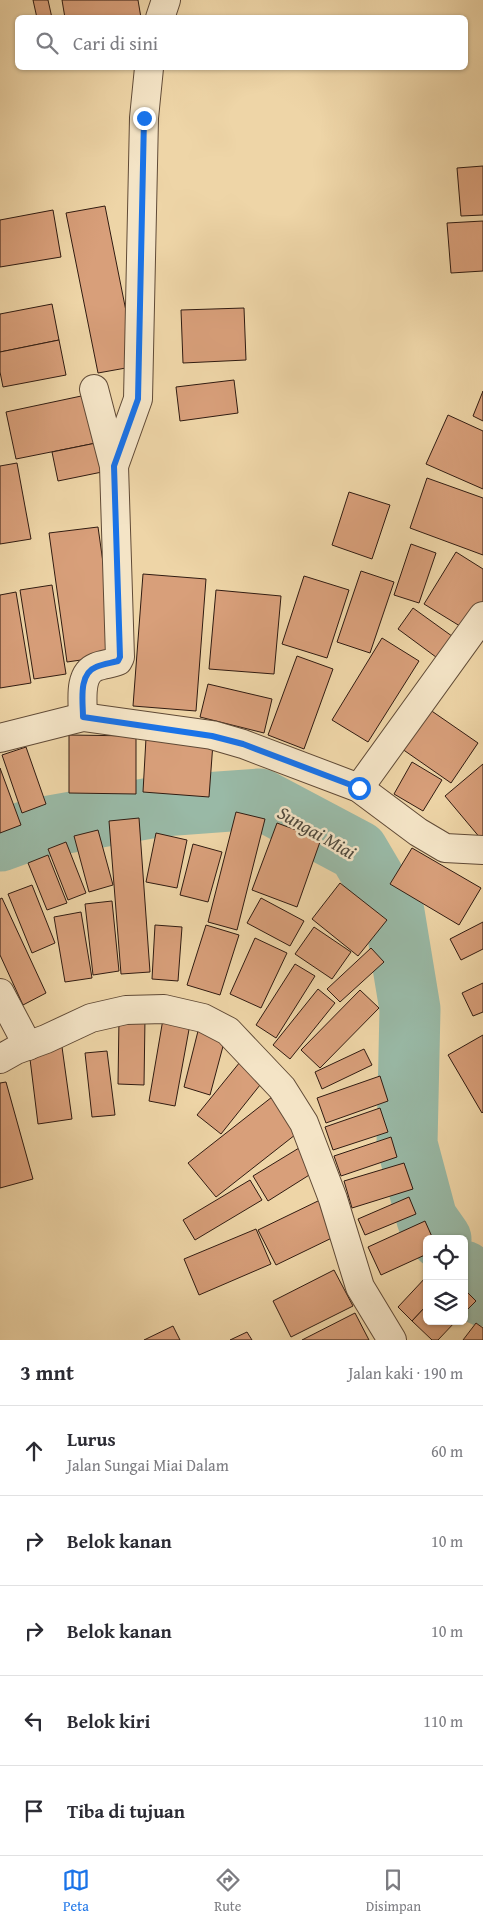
<!DOCTYPE html>
<html lang="id">
<head>
<meta charset="utf-8">
<style>
  :root { --surface:#fff; --page:#f2f2f3; --text:#2b2b33; --muted:#7c7c81; --line:#e1e1e2; --accent:#1a73e8 }
  body { margin:0; font-family:"Gentium Book Plus",serif; background:var(--page); color:var(--text) }
  .controls { position:absolute; right:15px; bottom:15px; display:grid; overflow:hidden; border-radius:8px; box-shadow:0 1px 4px #0004 }
  .controls button { width:45px; height:45px; display:grid; place-items:center; padding:0; border:0; border-bottom:1px solid var(--line); background:var(--surface); color:var(--text); font:25px sans-serif }
  .stop { position:absolute; width:15px; height:15px; margin:-11px; border:4px solid #1a73e8; border-radius:50%; background:#fff }
  .stop.end { background:#1a73e8; border-color:#fff; box-shadow:0 1px 5px #0008 }
  .list { margin:0; padding:0; list-style:none }
  h2 { display:flex; justify-content:space-between; align-items:center; height:65px; margin:0; padding:0 20px; font-size:21px }
  h2 small { font-size:16px; font-weight:400; color:var(--muted) }
  .list li { display:grid; grid-template-columns:32px 1fr auto; gap:15px; align-items:center; box-sizing:border-box; height:90px; padding:0 20px; border-top:1px solid var(--line) }
  .list b { display:block; font-size:19px; white-space:nowrap }
  .list p { margin:0; font-size:16px; white-space:nowrap; color:var(--muted) }
  .list em { font-size:16px; font-style:normal; color:var(--muted) }
  .icon { flex:none; width:28px; height:28px; fill:none; stroke:currentColor; stroke-width:2; stroke-linecap:round; stroke-linejoin:round }
  .map { position:relative; flex:none; width:483px; height:1340px; overflow:hidden }
  .search { position:absolute; background:var(--surface); box-shadow:0 1px 4px #0004; left:15px; right:15px; top:15px; height:55px; display:flex; align-items:center; gap:12px; box-sizing:border-box; padding:0 18px; border-radius:8px; color:var(--muted); font-size:19px }
  .sheet { height:515px; background:var(--surface) }
  nav { display:flex; justify-content:space-around; align-items:center; box-sizing:border-box; height:70px; border-top:1px solid var(--line); background:var(--surface); font-size:14px; color:var(--muted) }
  nav a { display:grid; justify-items:center; gap:2px }
  nav .on { color:var(--accent) }
  .map>svg:first-child { display:block }
  .lines { fill:none; stroke-linecap:round; stroke-linejoin:round }
  .river { stroke:#99b9a6; stroke-width:61 }
  .building { fill:#d89f7a; stroke:#301b11 }
  .minor-casing { stroke:#604a36; stroke-width:30 }
  .minor { stroke:#f4e4c6; stroke-width:28 }
  .route { stroke:#1a73e8; stroke-width:6 }
  .labels { text-anchor:middle; stroke-width:5; stroke-linejoin:round; paint-order:stroke }
  .water-label { font-size:19px; font-style:italic; fill:#504a3e; stroke:#f4e4c6 }
</style>
</head>
<body>
<div class="map">
<svg width="483" height="1340" viewBox="0 0 483 1340">
  <rect width="100%" height="100%" fill="#eed5a7"/>
  <filter id="stains"><feTurbulence type="fractalNoise" baseFrequency=".004" numOctaves="4"/><feColorMatrix values="0 0 0 0 .2 0 0 0 0 .09 0 0 0 0 .02 0 0 0 .5 -.17"/></filter>
  <radialGradient id="worn" r=".72"><stop offset=".6" stop-color="#630" stop-opacity="0"/><stop offset="1" stop-color="#630" stop-opacity=".3"/></radialGradient>
  <g class="lines">
    <g class="river">
      <polyline points="0,841 33,829 162,806 260,799 358,851 394,912 410,1009 407,1144 427,1219 441,1239"/>
      <polyline points="464,1271 483,1296"/>
    </g>
  </g>
  <g class="building">
    <polygon points="33,0 48,0 52,18 37,18"/>
    <polygon points="62,0 138,0 141,18 65,18"/>
    <polygon points="483,166 483,215 461,216 457,168"/>
    <polygon points="105,206 137,366 98,373 66,213"/>
    <polygon points="53,210 61,257 0,267 0,220"/>
    <polygon points="483,221 483,271 451,273 447,223"/>
    <polygon points="52,304 59,340 0,352 0,314"/>
    <polygon points="244,308 246,360 183,363 181,310"/>
    <polygon points="59,340 66,375 3,387 0,372 0,352"/>
    <polygon points="234,380 238,413 180,421 176,387"/>
    <polygon points="483,391 483,421 473,416"/>
    <polygon points="86,395 96,443 16,459 6,412"/>
    <polygon points="448,415 483,431 483,489 426,464"/>
    <polygon points="96,443 102,472 58,481 52,452"/>
    <polygon points="17,463 31,539 0,544 0,466"/>
    <polygon points="427,478 483,498 483,555 410,528"/>
    <polygon points="349,492 390,505 372,559 332,545"/>
    <polygon points="98,527 116,655 67,662 49,533"/>
    <polygon points="411,544 436,553 419,603 394,595"/>
    <polygon points="456,552 483,569 483,607 468,631 424,604"/>
    <polygon points="361,571 394,582 370,653 337,642"/>
    <polygon points="143,574 206,579 196,711 133,706"/>
    <polygon points="304,576 349,590 327,658 282,644"/>
    <polygon points="52,585 66,674 34,679 20,590"/>
    <polygon points="216,590 281,596 274,674 209,669"/>
    <polygon points="16,592 31,683 0,688 0,595"/>
    <polygon points="413,608 456,639 440,660 398,629"/>
    <polygon points="382,638 419,661 368,742 332,720"/>
    <polygon points="297,656 333,669 304,749 268,735"/>
    <polygon points="208,684 272,699 264,733 200,717"/>
    <polygon points="423,705 478,743 451,783 395,744"/>
    <polygon points="69,735 136,736 136,794 69,793"/>
    <polygon points="146,738 213,743 209,797 143,792"/>
    <polygon points="26,747 46,804 22,813 2,755"/>
    <polygon points="412,762 442,780 423,811 394,794"/>
    <polygon points="483,764 483,837 481,839 445,796"/>
    <polygon points="0,768 21,825 0,833"/>
    <polygon points="236,812 265,819 237,930 208,922"/>
    <polygon points="139,818 150,972 121,974 109,821"/>
    <polygon points="277,823 321,839 297,907 252,890"/>
    <polygon points="98,830 113,885 89,892 74,836"/>
    <polygon points="156,833 187,840 177,888 146,882"/>
    <polygon points="66,842 86,893 68,900 48,849"/>
    <polygon points="193,844 222,852 208,902 180,895"/>
    <polygon points="412,848 481,888 459,925 390,884"/>
    <polygon points="48,855 67,903 47,910 28,863"/>
    <polygon points="340,883 387,920 358,956 312,919"/>
    <polygon points="32,885 55,943 32,953 8,894"/>
    <polygon points="2,898 46,993 23,1005 0,955 0,899"/>
    <polygon points="261,898 304,921 290,946 247,923"/>
    <polygon points="112,901 119,971 93,975 85,904"/>
    <polygon points="81,912 92,978 65,982 54,917"/>
    <polygon points="483,922 483,949 461,960 450,939"/>
    <polygon points="155,925 182,927 178,981 152,979"/>
    <polygon points="206,925 239,935 220,995 187,985"/>
    <polygon points="314,927 351,952 332,979 295,954"/>
    <polygon points="255,938 287,953 261,1008 230,994"/>
    <polygon points="371,948 384,962 340,1002 327,989"/>
    <polygon points="295,964 315,976 276,1038 256,1025"/>
    <polygon points="483,983 483,1012 473,1016 462,993"/>
    <polygon points="318,989 335,1003 290,1059 273,1045"/>
    <polygon points="360,990 379,1008 320,1068 301,1050"/>
    <polygon points="119,1018 145,1018 144,1085 118,1084"/>
    <polygon points="163,1019 190,1024 175,1106 149,1101"/>
    <polygon points="199,1027 226,1035 210,1095 184,1087"/>
    <polygon points="483,1035 483,1112 482,1113 448,1055"/>
    <polygon points="62,1047 72,1119 38,1124 29,1051"/>
    <polygon points="364,1049 372,1065 322,1089 315,1072"/>
    <polygon points="107,1051 115,1115 92,1117 85,1053"/>
    <polygon points="240,1062 264,1080 221,1134 197,1115"/>
    <polygon points="380,1076 388,1101 326,1123 317,1098"/>
    <polygon points="6,1082 33,1179 0,1188 0,1083"/>
    <polygon points="272,1097 300,1131 216,1197 188,1163"/>
    <polygon points="380,1108 388,1132 333,1150 325,1127"/>
    <polygon points="391,1137 397,1157 341,1176 334,1156"/>
    <polygon points="299,1148 314,1172 268,1201 253,1176"/>
    <polygon points="404,1163 413,1189 352,1208 344,1181"/>
    <polygon points="250,1180 262,1200 195,1240 183,1220"/>
    <polygon points="409,1197 416,1214 365,1235 358,1219"/>
    <polygon points="320,1200 338,1235 276,1265 258,1230"/>
    <polygon points="425,1221 433,1239 427,1239 427,1254 381,1275 368,1247"/>
    <polygon points="256,1229 271,1264 199,1295 184,1259"/>
    <polygon points="334,1270 353,1306 291,1337 273,1301"/>
    <polygon points="427,1276 427,1305 412,1321 398,1307"/>
    <polygon points="464,1289 476,1301 464,1313"/>
    <polygon points="427,1305 427,1321 456,1321 438,1340 432,1340 412,1321"/>
    <polygon points="355,1313 369,1340 302,1340"/>
    <polygon points="476,1323 483,1328 483,1340 463,1340"/>
    <polygon points="173,1326 180,1340 144,1340"/>
    <polygon points="247,1332 252,1340 230,1340"/>
  </g>
  <g class="lines">
    <defs>
      <g id="minor">
        <polyline points="160,18 166,0"/>
        <polyline points="114,466 138,399 144,118 149,68"/>
        <path d="M83 717C83 702 78 674 96 667 103 664 111 664 118 661L120 657 114 466 94 389"/>
        <polyline points="0,738 83,717 212,735 243,744 359,788 418,832 445,848 483,850"/>
        <polyline points="359,788 483,616"/>
        <polyline points="0,993 28,1046"/>
        <polyline points="0,1059 16,1050 46,1039 91,1018 126,1010 164,1009 203,1018 228,1031 282,1088 304,1123 333,1199 360,1287 392,1340"/>
      </g>
    </defs>
    <use href="#minor" class="minor-casing"/>
    <use href="#minor" class="minor"/>
  </g>
  <g class="lines">
    <path class="route" d="M144 118 138 399 114 466 120 657 118 661C111 663 103 664 96 667 78 674 83 702 83 717L212 736 243 744 359 788"/>
  </g>
  <g class="labels">
    <g class="water-label">
      <text transform="translate(317 832) rotate(30)" y="7">Sungai Miai</text>
    </g>
  </g>
  <rect width="100%" height="100%" filter="url(#stains)"/>
  <rect width="100%" height="100%" fill="url(#worn)"/>
</svg>
<div class="controls">
<button><svg class="icon" aria-label="locate" viewBox="0 0 24 24"><circle cx="12" cy="12" r="6"/><path d="M12 2v4M12 18v4M2 12h4M18 12h4"/></svg></button>
<button><svg class="icon" aria-label="layers" viewBox="0 0 24 24"><path d="M12 4l9 5-9 5-9-5zM3 14l9 5 9-5"/></svg></button>
</div>
<div class="stop" style="left:359px;top:788px"></div>
<div class="stop end" style="left:144px;top:118px"></div>
<div class="search"><svg class="icon" aria-label="search" viewBox="0 0 24 24"><circle cx="10" cy="10" r="6"/><path d="M15 15l6 6"/></svg>Cari di sini</div>
</div>
<section class="sheet">
<h2>3 mnt<small>Jalan kaki · 190 m</small></h2>
<ul class="list">
<li><svg class="icon" aria-label="ahead" viewBox="0 0 24 24"><path d="M12 20V5M6 11l6-6 6 6"/></svg><div><b>Lurus</b><p>Jalan Sungai Miai Dalam</p></div><em>60 m</em></li>
<li><svg class="icon" aria-label="right" viewBox="0 0 24 24"><path d="M7 20v-9h11M14 6l5 5-5 5"/></svg><div><b>Belok kanan</b></div><em>10 m</em></li>
<li><svg class="icon" aria-label="right" viewBox="0 0 24 24"><path d="M7 20v-9h11M14 6l5 5-5 5"/></svg><div><b>Belok kanan</b></div><em>10 m</em></li>
<li><svg class="icon" aria-label="left" viewBox="0 0 24 24"><path d="M17 20v-9H6M10 6l-5 5 5 5"/></svg><div><b>Belok kiri</b></div><em>110 m</em></li>
<li><svg class="icon" aria-label="arrive" viewBox="0 0 24 24"><path d="M6 21V4h12l-3 4 3 4H6"/></svg><div><b>Tiba di tujuan</b></div></li>
</ul>
</section>
<nav>
<a class="on"><svg class="icon" aria-label="map" viewBox="0 0 24 24"><path d="M3 6l6-2 6 2 6-2v14l-6 2-6-2-6 2zM9 4v14M15 6v14"/></svg>Peta</a>
<a><svg class="icon" aria-label="directions" viewBox="0 0 24 24"><path d="M12 3l9 9-9 9-9-9zM9 14v-3h6M13 9l2 2-2 2"/></svg>Rute</a>
<a><svg class="icon" aria-label="saved" viewBox="0 0 24 24"><path d="M7 4h10v16l-5-4-5 4z"/></svg>Disimpan</a>
</nav>
</body>
</html>
